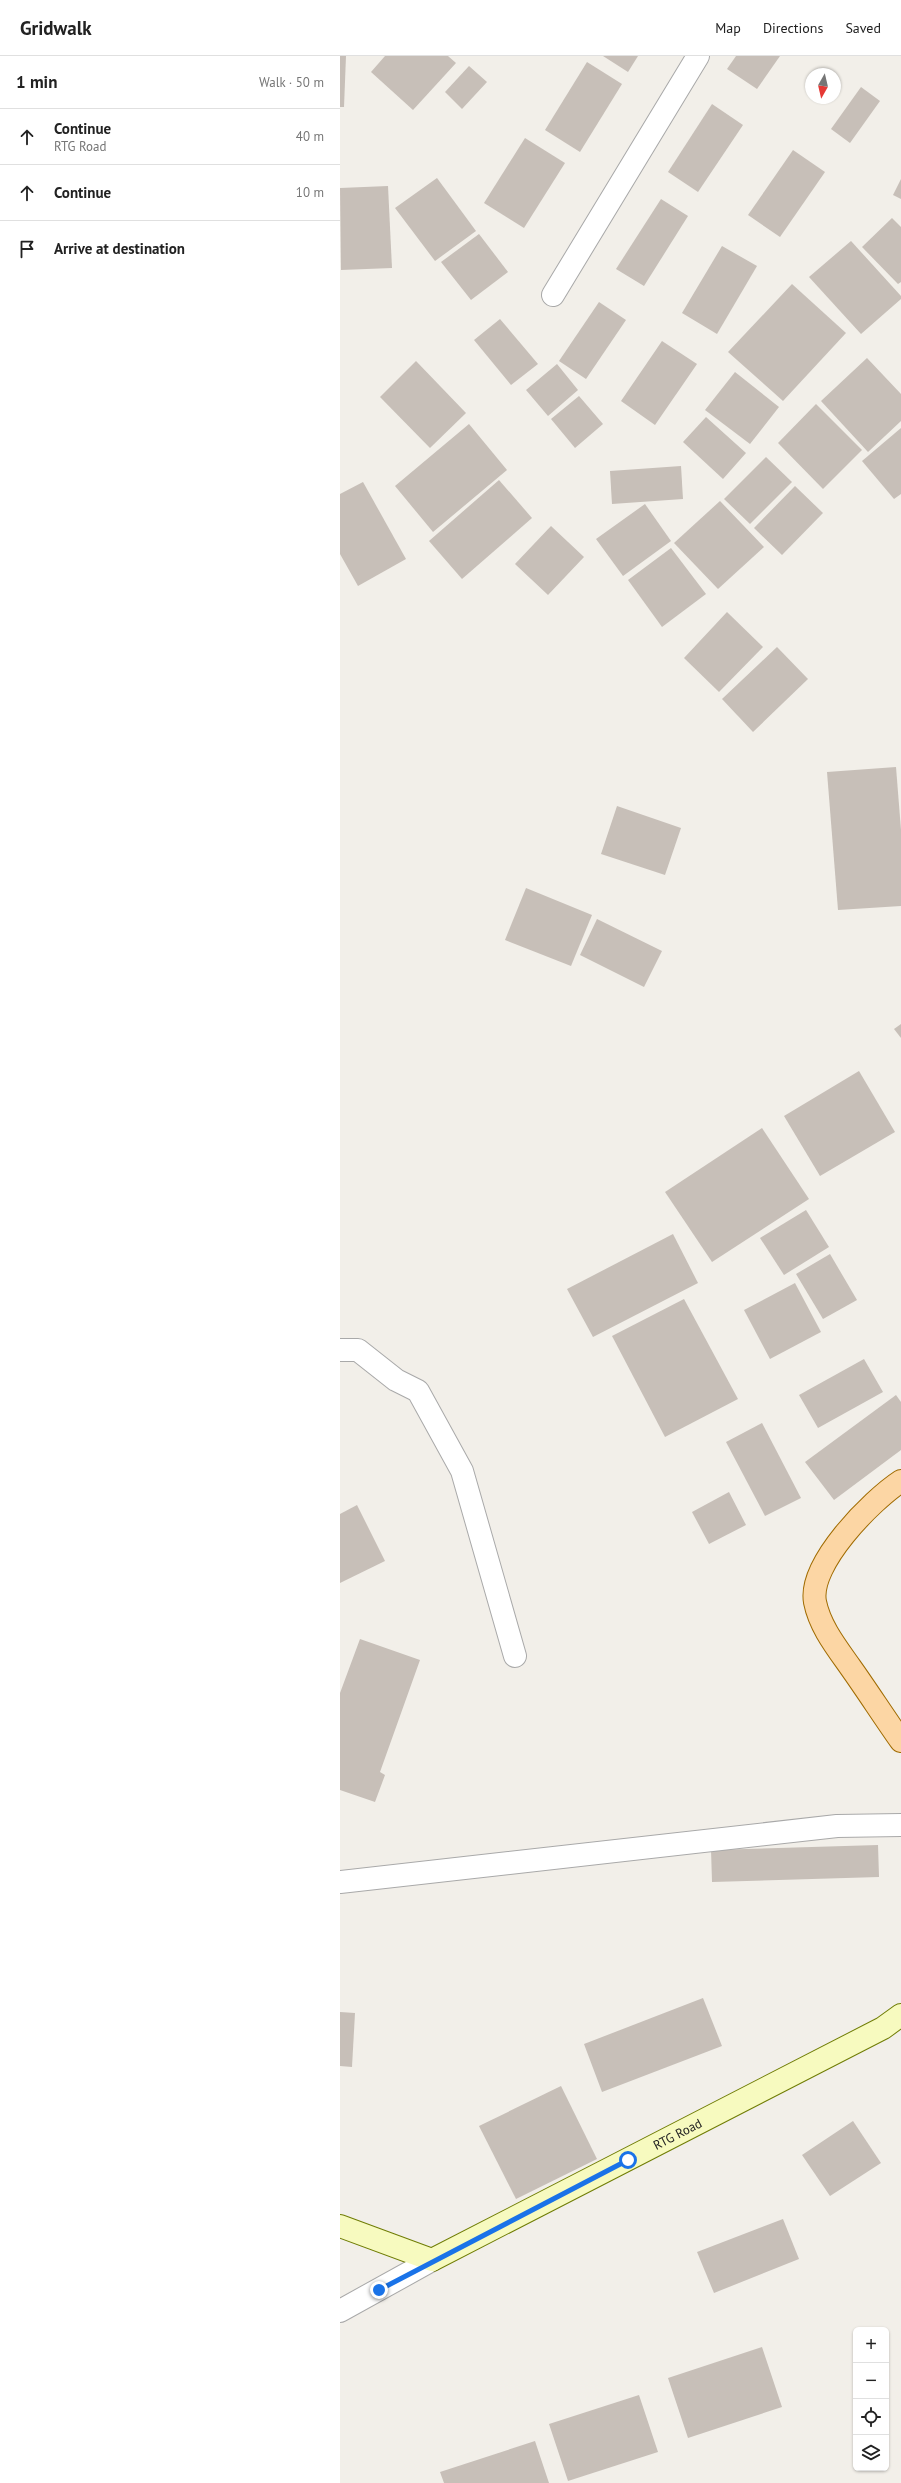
<!DOCTYPE html>
<html lang="en">
<head>
<meta charset="utf-8">
<style>
  :root { --surface:#fff; --page:#f2f2f2; --text:#222; --muted:#767676; --line:#e0e0e0 }
  body { margin:0; font-family:"PT Sans",sans-serif; background:var(--page); color:var(--text) }
  .controls { position:absolute; right:12px; bottom:12px; display:grid; overflow:hidden; border-radius:6px; box-shadow:0 1px 3px #0004 }
  .controls button { width:36px; height:36px; display:grid; place-items:center; padding:0; border:0; border-bottom:1px solid var(--line); background:var(--surface); color:var(--text); font:20px sans-serif }
  .compass { position:absolute; left:465px; top:12px; width:36px; height:36px; border-radius:50%; background:var(--surface); box-shadow:0 1px 3px #0004; rotate:188deg }
  .stop { position:absolute; width:12px; height:12px; margin:-9px; border:3px solid #1a73e8; border-radius:50%; background:#fff }
  .stop.end { background:#1a73e8; border-color:#fff; box-shadow:0 1px 4px #0008 }
  .list { margin:0; padding:0; list-style:none }
  h2 { display:flex; justify-content:space-between; align-items:center; height:52px; margin:0; padding:0 16px; font-size:17px }
  h2 small { font-size:13px; font-weight:400; color:var(--muted) }
  .list li { display:grid; grid-template-columns:26px 1fr auto; gap:12px; align-items:center; box-sizing:border-box; height:56px; padding:0 16px; border-top:1px solid var(--line) }
  .list b { display:block; font-size:15px; white-space:nowrap }
  .list p { margin:0; font-size:13px; white-space:nowrap; color:var(--muted) }
  .list em { font-size:13px; font-style:normal; color:var(--muted) }
  .icon { flex:none; width:22px; height:22px; fill:none; stroke:currentColor; stroke-width:2; stroke-linecap:round; stroke-linejoin:round }
  .map { position:relative; flex:none; width:561px; height:2427px; overflow:hidden }
  header { display:flex; align-items:center; gap:24px; box-sizing:border-box; height:56px; padding:0 20px; background:var(--surface); border-bottom:1px solid var(--line) }
  header strong { font-size:19px }
  nav { display:flex; gap:22px; margin-inline-start:auto; font-size:14px }
  main { display:flex }
  aside { flex:1; background:var(--surface) }
  .map>svg:first-child { display:block }
  .building { fill:#c7bfb8 }
  .lines { fill:none; stroke-linecap:round; stroke-linejoin:round }
  .street-casing { stroke:#a9a9a9; stroke-width:24 }
  .secondary-casing { stroke:#707d05; stroke-width:24 }
  .primary-casing { stroke:#a06b00; stroke-width:24 }
  .street { stroke:#fff; stroke-width:22 }
  .secondary { stroke:#f7fabf; stroke-width:22 }
  .primary { stroke:#fcd6a4; stroke-width:22 }
  .route { stroke:#1a73e8; stroke-width:5 }
  .labels { text-anchor:middle; stroke-width:4; stroke-linejoin:round; paint-order:stroke }
  .street-label { font-size:13px; fill:#222; stroke:#fff }
</style>
</head>
<body>
<header>
<strong>Gridwalk</strong>
<nav><a>Map</a><a>Directions</a><a>Saved</a></nav>
</header>
<main>
<aside>
<h2>1 min<small>Walk · 50 m</small></h2>
<ul class="list">
<li><svg class="icon" aria-label="ahead" viewBox="0 0 24 24"><path d="M12 20V5M6 11l6-6 6 6"/></svg><div><b>Continue</b><p>RTG Road</p></div><em>40 m</em></li>
<li><svg class="icon" aria-label="ahead" viewBox="0 0 24 24"><path d="M12 20V5M6 11l6-6 6 6"/></svg><div><b>Continue</b></div><em>10 m</em></li>
<li><svg class="icon" aria-label="arrive" viewBox="0 0 24 24"><path d="M6 21V4h12l-3 4 3 4H6"/></svg><div><b>Arrive at destination</b></div></li>
</ul>
</aside>
<div class="map">
<svg width="561" height="2427" viewBox="0 0 561 2427">
  <rect width="100%" height="100%" fill="#f2efe9"/>
  <g class="building">
    <polygon points="0,0 6,0 4,51 0,51"/>
    <polygon points="45,0 108,0 116,7 73,54 31,16"/>
    <polygon points="263,0 298,0 288,16"/>
    <polygon points="396,0 440,0 417,33 387,13"/>
    <polygon points="247,6 282,28 240,96 205,74"/>
    <polygon points="129,10 147,26 122,53 105,36"/>
    <polygon points="521,31 540,45 510,87 491,73"/>
    <polygon points="372,48 403,69 358,136 328,116"/>
    <polygon points="185,82 225,107 184,172 144,147"/>
    <polygon points="453,94 485,116 440,181 408,159"/>
    <polygon points="97,122 136,175 95,205 55,152"/>
    <polygon points="561,123 561,143 553,139"/>
    <polygon points="48,130 52,212 1,214 0,132"/>
    <polygon points="321,143 348,160 304,230 276,213"/>
    <polygon points="552,162 561,171 561,226 558,228 522,191"/>
    <polygon points="139,178 168,216 131,244 101,206"/>
    <polygon points="511,185 561,240 561,243 521,278 469,221"/>
    <polygon points="382,190 417,210 377,278 342,257"/>
    <polygon points="452,228 506,277 443,345 388,296"/>
    <polygon points="259,246 286,264 246,323 219,305"/>
    <polygon points="160,263 198,308 171,329 134,284"/>
    <polygon points="322,285 357,308 315,369 281,345"/>
    <polygon points="527,302 561,338 561,365 528,396 481,345"/>
    <polygon points="76,305 126,357 90,392 40,341"/>
    <polygon points="217,308 238,334 208,360 186,334"/>
    <polygon points="395,316 439,351 410,388 365,354"/>
    <polygon points="239,340 263,368 235,392 211,363"/>
    <polygon points="476,348 522,394 483,433 438,387"/>
    <polygon points="366,361 406,397 383,423 343,386"/>
    <polygon points="129,368 167,414 93,476 55,430"/>
    <polygon points="561,372 561,438 554,443 522,405"/>
    <polygon points="426,401 452,426 410,468 384,443"/>
    <polygon points="341,410 343,443 272,448 270,415"/>
    <polygon points="159,424 192,462 122,523 89,485"/>
    <polygon points="23,426 66,503 18,530 0,498 0,438"/>
    <polygon points="455,430 483,457 442,499 414,472"/>
    <polygon points="380,445 424,491 378,533 334,487"/>
    <polygon points="305,448 331,485 283,520 256,483"/>
    <polygon points="211,470 244,501 208,539 175,508"/>
    <polygon points="331,492 366,538 322,571 288,524"/>
    <polygon points="387,556 423,591 379,636 344,602"/>
    <polygon points="437,591 468,623 413,676 382,643"/>
    <polygon points="556,711 561,774 561,850 498,854 487,716"/>
    <polygon points="277,750 341,772 325,819 261,798"/>
    <polygon points="186,832 252,859 231,910 165,884"/>
    <polygon points="257,863 322,895 304,931 240,899"/>
    <polygon points="561,968 561,982 554,973"/>
    <polygon points="519,1015 555,1076 480,1120 444,1060"/>
    <polygon points="422,1072 469,1143 372,1206 325,1136"/>
    <polygon points="466,1154 489,1191 444,1219 420,1182"/>
    <polygon points="333,1178 358,1227 253,1281 227,1233"/>
    <polygon points="490,1198 517,1244 483,1263 456,1218"/>
    <polygon points="455,1227 481,1276 430,1303 404,1254"/>
    <polygon points="344,1243 398,1343 325,1381 272,1280"/>
    <polygon points="524,1303 543,1336 478,1372 459,1339"/>
    <polygon points="556,1339 561,1346 561,1394 494,1444 465,1406"/>
    <polygon points="422,1367 461,1442 425,1460 386,1386"/>
    <polygon points="389,1436 406,1469 369,1488 352,1456"/>
    <polygon points="17,1449 45,1505 0,1527 0,1458"/>
    <polygon points="20,1583 80,1604 40,1716 45,1719 35,1746 0,1734 0,1637"/>
    <polygon points="538,1789 539,1821 372,1826 371,1794"/>
    <polygon points="363,1942 382,1990 262,2036 244,1988"/>
    <polygon points="0,1956 15,1957 12,2011 0,2010"/>
    <polygon points="221,2030 257,2103 176,2143 139,2070"/>
    <polygon points="513,2065 541,2107 490,2140 462,2099"/>
    <polygon points="443,2163 459,2203 374,2237 357,2196"/>
    <polygon points="422,2291 442,2351 348,2382 328,2322"/>
    <polygon points="299,2339 318,2396 228,2425 209,2368"/>
    <polygon points="195,2385 209,2427 104,2427 100,2416"/>
  </g>
  <g class="lines">
    <defs>
      <g id="street">
        <polyline points="213,239 358,0"/>
        <polyline points="0,1294 18,1294 56,1324 78,1335 122,1415 175,1600"/>
        <polyline points="0,1826 497,1770 561,1769"/>
        <polyline points="0,2255 92,2204"/>
      </g>
      <g id="secondary">
        <path id="s1" d="M0 2170 92 2204 543 1972 561 1959"/>
      </g>
      <path id="primary" d="M561 1425C532 1444 468 1508 475 1546 480 1571 497 1592 511 1612 528 1636 544 1661 561 1685"/>
    </defs>
    <use href="#street" class="street-casing"/>
    <use href="#secondary" class="secondary-casing"/>
    <use href="#primary" class="primary-casing"/>
    <use href="#street" class="street"/>
    <use href="#secondary" class="secondary"/>
    <use href="#primary" class="primary"/>
  </g>
  <g class="lines">
    <polyline class="route" points="39,2234 288,2104"/>
  </g>
  <g class="labels">
    <g class="street-label">
      <text dy="5" stroke="none"><textPath href="#s1" startOffset="374">RTG Road</textPath></text>
    </g>
  </g>
</svg>
<div class="controls">
<button>+</button>
<button>−</button>
<button><svg class="icon" aria-label="locate" viewBox="0 0 24 24"><circle cx="12" cy="12" r="6"/><path d="M12 2v4M12 18v4M2 12h4M18 12h4"/></svg></button>
<button><svg class="icon" aria-label="layers" viewBox="0 0 24 24"><path d="M12 4l9 5-9 5-9-5zM3 14l9 5 9-5"/></svg></button>
</div>
<svg class="compass" viewBox="-18 -18 36 36"><path d="M0-13l5 13h-10z" fill="#e53935"/><path d="M0 13l5-13h-10z" fill="#767676"/></svg>
<div class="stop" style="left:288px;top:2104px"></div>
<div class="stop end" style="left:39px;top:2234px"></div>
</div>
</main>
</body>
</html>
